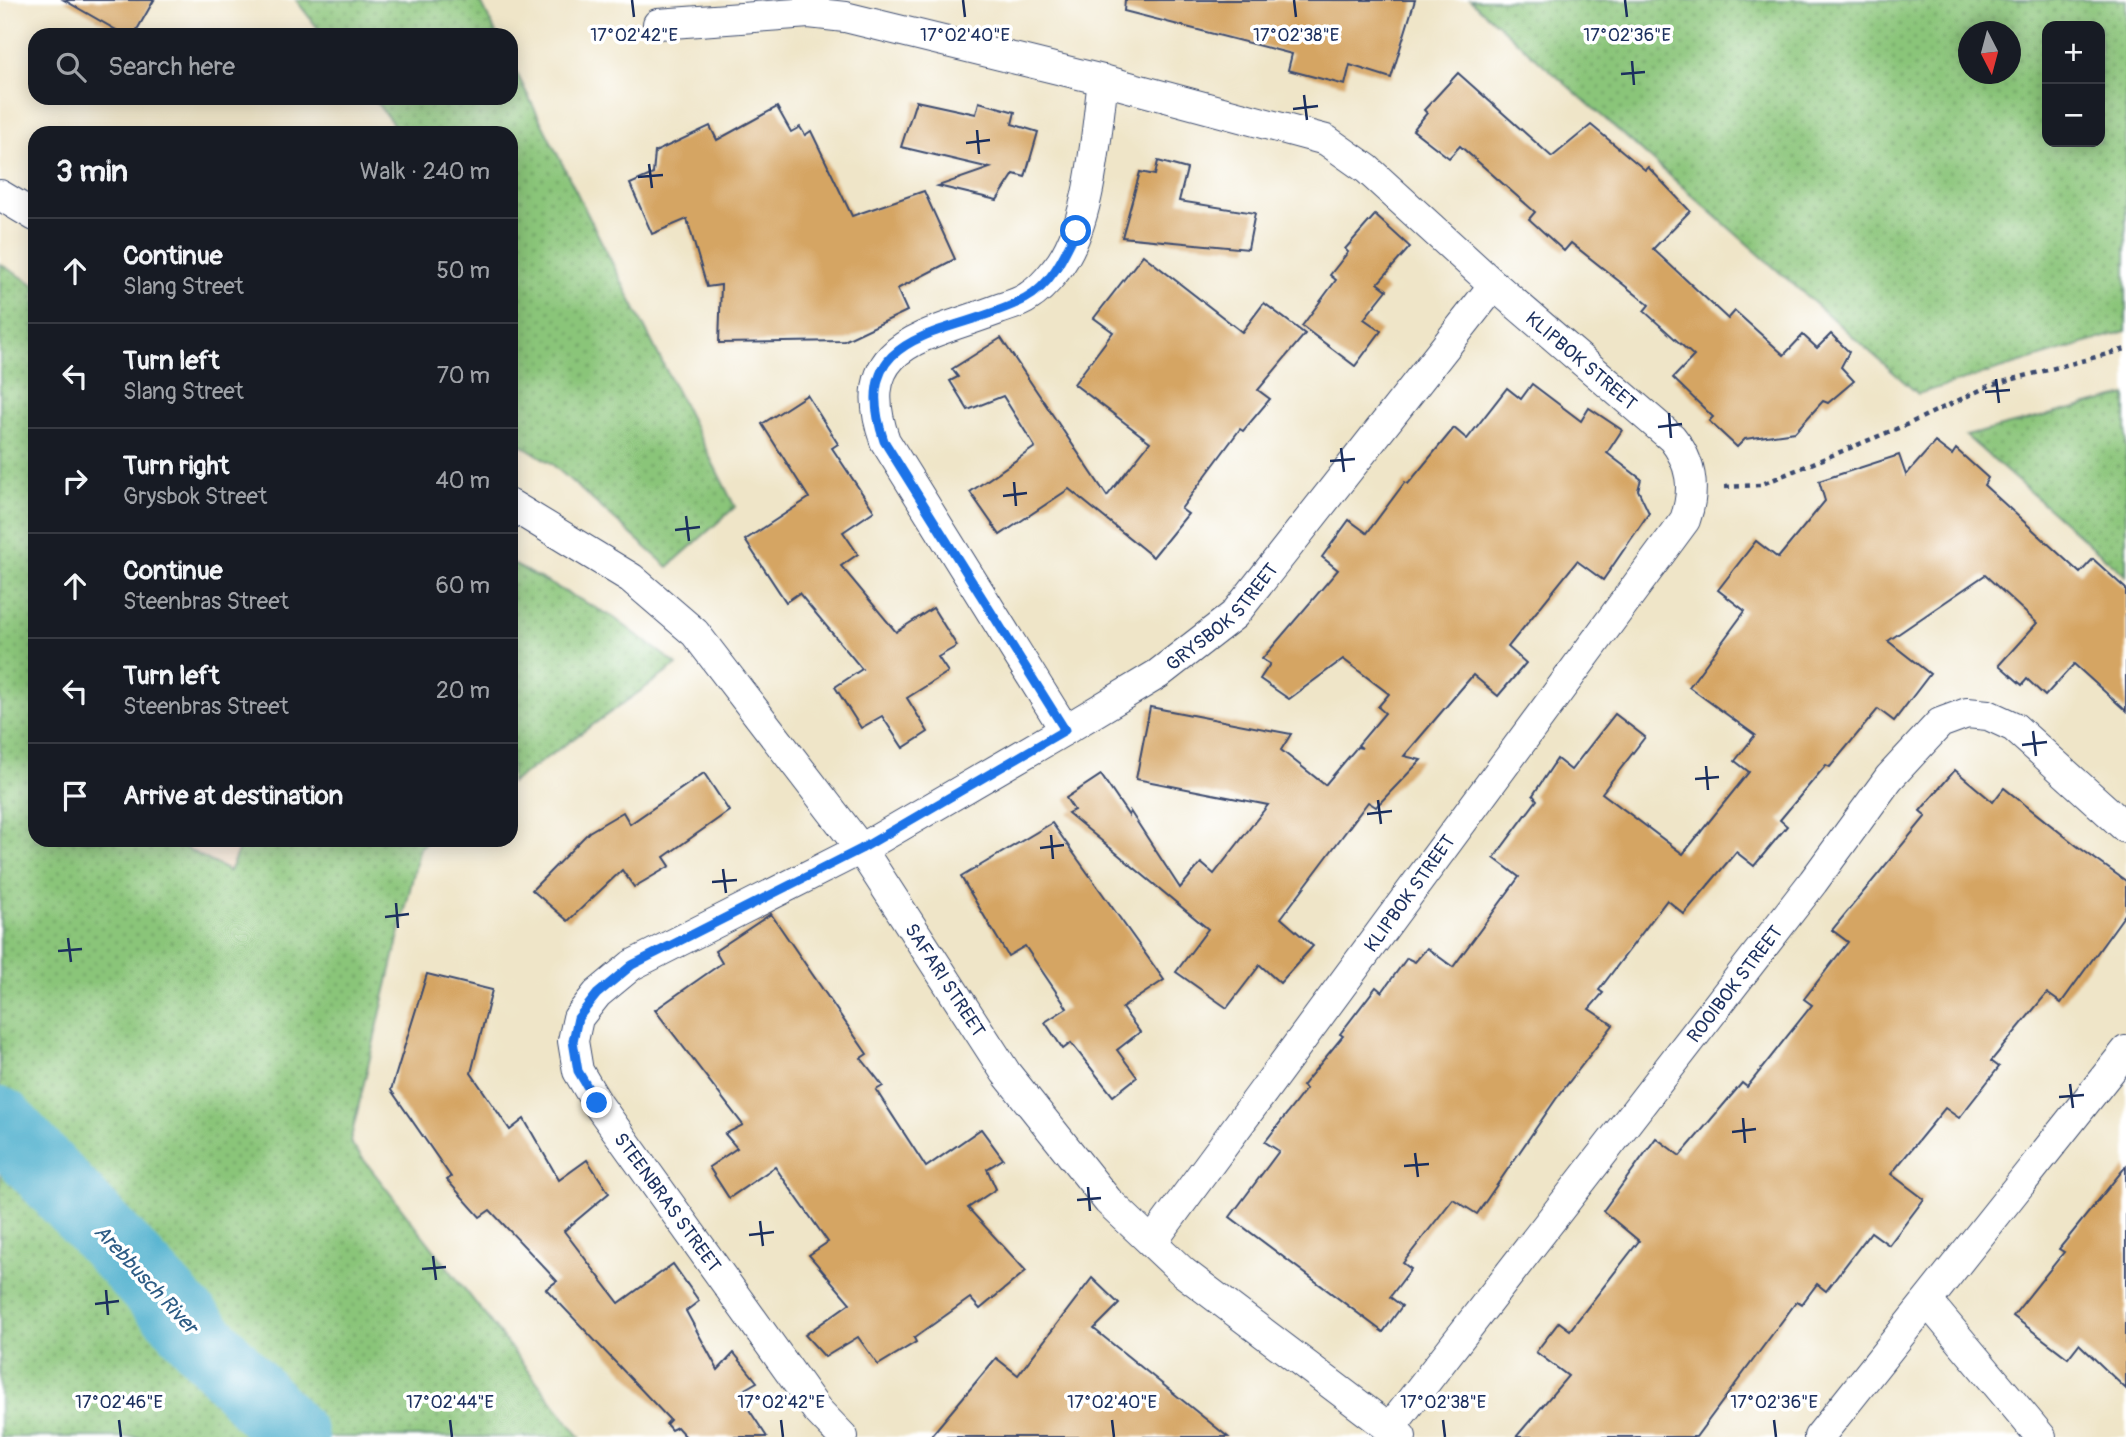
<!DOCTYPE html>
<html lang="en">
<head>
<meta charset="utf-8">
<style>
  :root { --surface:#171b24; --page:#242831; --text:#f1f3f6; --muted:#9ea1a6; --line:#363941 }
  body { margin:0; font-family:Pangolin,sans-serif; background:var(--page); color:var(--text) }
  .controls { position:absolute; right:21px; top:21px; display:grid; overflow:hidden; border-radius:14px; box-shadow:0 4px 18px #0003 }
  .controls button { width:63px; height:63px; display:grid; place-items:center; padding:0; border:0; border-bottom:2px solid var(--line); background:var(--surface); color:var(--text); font:35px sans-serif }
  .compass { position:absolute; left:1958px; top:21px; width:63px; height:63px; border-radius:50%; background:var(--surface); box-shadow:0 4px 18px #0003; rotate:174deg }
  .stop { position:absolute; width:21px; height:21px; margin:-16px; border:5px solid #1a73e8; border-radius:50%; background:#fff }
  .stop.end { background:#1a73e8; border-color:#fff; box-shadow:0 2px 7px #0008 }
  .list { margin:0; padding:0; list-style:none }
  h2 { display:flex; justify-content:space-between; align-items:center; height:91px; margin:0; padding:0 28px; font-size:30px }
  h2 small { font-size:23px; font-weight:400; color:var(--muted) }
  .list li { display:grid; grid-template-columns:46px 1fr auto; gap:21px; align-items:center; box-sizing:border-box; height:105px; padding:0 28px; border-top:2px solid var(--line) }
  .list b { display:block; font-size:26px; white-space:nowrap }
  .list p { margin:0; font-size:23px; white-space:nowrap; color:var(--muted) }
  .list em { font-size:23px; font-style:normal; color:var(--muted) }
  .icon { flex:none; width:38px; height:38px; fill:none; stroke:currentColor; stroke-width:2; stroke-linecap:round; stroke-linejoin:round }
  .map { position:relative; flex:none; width:2126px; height:1437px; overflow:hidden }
  .search { position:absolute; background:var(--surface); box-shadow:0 4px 18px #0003; left:28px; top:28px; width:490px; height:77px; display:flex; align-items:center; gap:18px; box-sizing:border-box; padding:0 24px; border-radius:21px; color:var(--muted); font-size:26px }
  .panel { position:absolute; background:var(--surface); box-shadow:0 4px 18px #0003; left:28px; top:126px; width:490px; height:721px; border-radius:21px }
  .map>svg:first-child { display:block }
  .built { fill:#eed7bb }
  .green { fill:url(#green-dots); stroke:#527a6c; stroke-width:2; fill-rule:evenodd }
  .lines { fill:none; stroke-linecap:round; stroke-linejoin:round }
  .river { stroke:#4fb0ce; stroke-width:70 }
  .building { fill:#d5a564 }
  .minor-casing { stroke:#3b4a6e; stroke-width:32 }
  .path { stroke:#3b4a6e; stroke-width:4.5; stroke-dasharray:5 5; stroke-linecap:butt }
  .minor { stroke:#fff; stroke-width:30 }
  .route { stroke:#1a73e8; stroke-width:9 }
  .ticks { fill:none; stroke:#1b2f5e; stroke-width:2.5 }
  .labels { text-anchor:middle; stroke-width:7; stroke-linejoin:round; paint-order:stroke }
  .street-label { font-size:19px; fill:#1b2f5e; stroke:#fff }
  .water-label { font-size:21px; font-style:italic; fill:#2d5c85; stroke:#fff }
  .ticks-label { font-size:18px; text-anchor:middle; fill:#1b2f5e; stroke:#fff; stroke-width:7; stroke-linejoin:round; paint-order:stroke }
</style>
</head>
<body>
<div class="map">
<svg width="2126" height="1437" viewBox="0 0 2126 1437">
  <defs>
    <pattern id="green-dots" width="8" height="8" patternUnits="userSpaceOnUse" patternTransform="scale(1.75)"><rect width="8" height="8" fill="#8ac579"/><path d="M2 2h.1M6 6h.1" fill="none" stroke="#70a066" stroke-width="1.8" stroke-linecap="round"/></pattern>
  </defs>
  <rect width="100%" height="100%" fill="#fff"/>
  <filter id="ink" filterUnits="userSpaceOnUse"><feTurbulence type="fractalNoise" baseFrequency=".0143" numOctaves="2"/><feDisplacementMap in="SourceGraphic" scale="14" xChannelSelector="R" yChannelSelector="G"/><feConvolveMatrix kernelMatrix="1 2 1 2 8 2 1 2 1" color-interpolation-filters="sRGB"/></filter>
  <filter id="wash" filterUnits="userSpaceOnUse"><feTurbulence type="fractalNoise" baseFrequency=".00686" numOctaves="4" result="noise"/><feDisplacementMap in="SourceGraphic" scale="28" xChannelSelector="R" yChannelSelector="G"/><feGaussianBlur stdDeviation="1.57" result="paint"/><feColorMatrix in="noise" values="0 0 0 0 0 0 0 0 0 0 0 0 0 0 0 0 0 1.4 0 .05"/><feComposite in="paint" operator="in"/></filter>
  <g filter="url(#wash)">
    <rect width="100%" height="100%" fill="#efe5c8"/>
    <polygon class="built" points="170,840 243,840 229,872"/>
    <g class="green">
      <polygon points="296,0 480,0 497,35 323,35"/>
      <path d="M1470 0H2126V331L1918 394ZM2100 26V142H2047V26ZM1968 32H2010V74H1968Z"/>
      <polygon points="511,62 735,507 668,567 552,464 511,438 511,133 400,133 373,98 511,98"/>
      <polygon points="0,264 35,285 35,840 170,840 229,871 243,840 430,840 420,847 350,1142 580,1437 297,1437 0,1117"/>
      <polygon points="2126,395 2126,576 1966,436"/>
      <polygon points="511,563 613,617 677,665 511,783"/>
      <polygon points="0,1122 293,1437 0,1437"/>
    </g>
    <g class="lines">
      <polyline class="river" points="0,1122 293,1437"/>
    </g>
    <g id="blocks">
      <g class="building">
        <polygon points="64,0 154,0 134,35 125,35"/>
        <polygon points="1125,0 1415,0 1391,78 1350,65 1345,85 1288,70 1292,54 1124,11"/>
        <polygon points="1458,73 1552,157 1591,125 1645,170 1648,167 1690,211 1653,249 1728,319 1735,311 1784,355 1803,335 1817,348 1831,334 1849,352 1841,367 1854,381 1828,403 1823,401 1795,432 1745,439 1737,447 1709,421 1713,417 1673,378 1694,356 1644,311 1649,305 1571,243 1564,251 1529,219 1535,212 1460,146 1449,158 1413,130 1427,113 1424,110"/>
        <polygon points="916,101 976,114 979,102 1015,112 1012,124 1038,132 1025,177 1014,174 997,200 938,186 990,168 901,147"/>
        <polygon points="777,107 791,132 800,127 805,135 811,131 852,216 924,191 955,259 897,289 907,311 844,341 719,343 721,285 707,287 687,219 652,234 630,184 653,174 655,152 710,126 717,140"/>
        <polygon points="1158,161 1187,169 1179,201 1255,213 1248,249 1122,237 1140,172 1155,175"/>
        <polygon points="1375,215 1410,247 1378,283 1387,290 1364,319 1381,331 1355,366 1302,326 1336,280 1330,275 1348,252 1345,249"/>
        <polygon points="1143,255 1242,332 1264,303 1305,334 1258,390 1270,399 1243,431 1240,429 1181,509 1188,514 1153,557 1069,489 1000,535 970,492 1035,447 1003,396 968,410 950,381 958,377 952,369 1001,338 1107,496 1150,442 1074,384 1113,332 1094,318"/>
        <polygon points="1532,384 1581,421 1589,408 1622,430 1607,453 1641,479 1638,490 1649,513 1603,580 1577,561 1508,647 1526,663 1498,696 1473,675 1404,756 1421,760 1376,807 1368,802 1281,918 1313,946 1280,983 1260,965 1227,1008 1176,972 1208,929 1068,813 1074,810 1066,798 1101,775 1129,816 1130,811 1180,888 1201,863 1214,874 1268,805 1136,779 1150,707 1291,734 1281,750 1325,785 1357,747 1362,748 1358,745 1385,713 1378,707 1389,694 1343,659 1289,699 1260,679 1270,664 1262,659 1338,570 1322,557 1349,520 1367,533 1405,482 1408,484 1454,428 1467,439 1507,388 1521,399"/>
        <polygon points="807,395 838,444 832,448 874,511 843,532 858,554 841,566 896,632 933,608 957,646 938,657 948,672 907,698 928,732 903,748 882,716 861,728 835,687 862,669 799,593 786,602 745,540 809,498 762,424"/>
        <polygon points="1935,442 1952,455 1956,449 1988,478 1984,485 2080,573 2093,559 2126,589 2126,711 2074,664 2045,696 2027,679 2022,685 1999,665 2037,623 1985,575 1888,641 1930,674 1894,721 1878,709 1830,767 1826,765 1780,820 1787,826 1754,866 1736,852 1684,914 1667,900 1599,990 1603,993 1589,1009 1613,1025 1556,1099 1477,1214 1453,1199 1403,1263 1411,1269 1390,1297 1402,1306 1383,1332 1230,1217 1279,1151 1265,1142 1306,1089 1302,1086 1343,1036 1340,1034 1376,987 1382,992 1407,958 1415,962 1427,948 1453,967 1519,877 1494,858 1537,800 1533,795 1557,759 1571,770 1615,714 1645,737 1602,793 1683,854 1749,772 1735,761 1755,735 1689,687 1745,611 1718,590 1756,541 1778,558 1825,501 1819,481 1899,455 1906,475"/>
        <polygon points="1955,770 1993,802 2004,788 2077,846 2126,881 2126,913 2061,1003 2047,993 1991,1061 1999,1067 1959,1118 1945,1108 1891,1174 1924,1199 1889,1245 1871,1232 1826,1291 1817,1284 1802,1304 1797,1301 1696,1437 1516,1437 1568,1376 1536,1352 1559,1322 1570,1330 1639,1241 1603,1211 1656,1138 1680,1156 1742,1083 1747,1087 1812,1005 1804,999 1848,942 1832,930 1926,816 1920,811"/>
        <polygon points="704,773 729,811 664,857 670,866 634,887 622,870 568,921 532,890 589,832 623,812 630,824"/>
        <polygon points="1052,823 1164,980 1122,1008 1140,1032 1117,1050 1137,1077 1113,1096 1071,1043 1063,1049 1045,1022 1067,1008 1025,946 1008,956 961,877"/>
        <polygon points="771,914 867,1054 861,1058 883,1086 876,1090 926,1167 981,1129 1003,1159 987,1169 996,1189 968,1208 1026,1271 980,1309 970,1298 914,1338 916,1342 878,1365 858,1337 825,1357 805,1335 850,1303 809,1255 828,1242 775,1167 729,1198 709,1167 737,1148 725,1134 743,1125 655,1010 722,963 715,951"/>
        <polygon points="427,974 492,990 471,1073 510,1130 524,1119 559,1180 587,1160 609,1193 564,1231 619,1303 673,1264 699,1301 686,1311 718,1370 734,1353 757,1382 738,1393 767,1437 686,1437 677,1427 671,1430 666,1424 670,1420 546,1289 557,1281 490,1210 480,1217 447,1180 451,1177 391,1090"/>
        <polygon points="2126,1166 2126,1389 2079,1344 2068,1358 2013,1316 2064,1252 2059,1249"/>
        <polygon points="1092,1278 1119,1304 1094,1329 1228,1437 930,1437 996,1358 1018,1375"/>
      </g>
    </g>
  </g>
  <g filter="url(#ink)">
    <use href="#blocks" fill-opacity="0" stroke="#3b4a6e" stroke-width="2"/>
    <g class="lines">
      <defs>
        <g id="minor">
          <path id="s1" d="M658 24 809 13 845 17 1103 80 1326 140 1367 169 1494 285 1672 438C1692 463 1696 489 1685 520L1152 1242"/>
          <polyline points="0,195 35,216"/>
          <path id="s2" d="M511 505 631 578 695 633 861 849 1006 1073 1108 1201 1183 1272 1401 1437"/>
          <path d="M1065 730 885 441C850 342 927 337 999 309 1008 306 1020 303 1028 297 1038 291 1048 280 1055 271 1091 229 1096 134 1103 80"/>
          <polyline points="1928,1302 2041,1437"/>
          <path id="s3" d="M1390 1428 1813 882 1889 778 1940 723 1967 713 1988 715 2014 727 2126 828"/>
          <path id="s4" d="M843 1437 817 1410 597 1103 578 1071 573 1041 578 1018 597 994 632 965 861 849 1065 730 1158 674 1234 615 1494 285"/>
          <polyline points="1819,1437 2126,1051"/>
        </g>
      </defs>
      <use href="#minor" class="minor-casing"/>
      <polyline class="path" points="1725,487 1760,485 1908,424 1991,385 2126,349"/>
      <use href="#minor" class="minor"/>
    </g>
  </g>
  <g class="lines" filter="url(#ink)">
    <path class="route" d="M597 1103 578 1071 573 1041 578 1018 597 994 632 965 861 849 1065 730 884 441C845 326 953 337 1025 299 1051 285 1064 256 1076 231"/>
  </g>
  <path class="ticks" d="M632 0 634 17M963 0 965 17M1294 0 1296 17M1625 0 1627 17M1632 61 1634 85M1621 74 1645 72M1304 95 1307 120M1293 109 1318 106M977 130 979 154M966 143 990 140M649 164 652 188M638 177 663 175M1996 379 1999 403M1985 392 2010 390M1669 413 1671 438M1658 427 1682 424M1341 448 1344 472M1330 461 1355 459M1014 482 1016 506M1003 496 1027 493M686 516 689 541M675 530 700 527M2033 731 2036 756M2022 745 2047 742M1706 766 1708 790M1695 779 1719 777M1378 800 1381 824M1367 814 1392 811M1051 835 1053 859M1040 848 1064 845M723 869 726 893M712 882 737 880M396 903 398 928M385 917 409 914M68 938 71 962M58 951 82 949M2070 1084 2073 1108M2059 1097 2084 1095M1743 1118 1745 1143M1732 1132 1756 1129M1415 1153 1418 1177M1404 1166 1429 1164M1088 1187 1090 1211M1077 1200 1101 1198M760 1221 763 1246M749 1235 774 1232M433 1256 436 1280M422 1269 446 1267M106 1290 108 1315M95 1304 119 1301M119 1420 121 1437M450 1420 452 1437M781 1420 783 1437M1112 1420 1114 1437M1443 1420 1445 1437M1774 1420 1776 1437"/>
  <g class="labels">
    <g class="street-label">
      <text dy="7" stroke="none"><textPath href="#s1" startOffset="1022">KLIPBOK STREET</textPath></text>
      <text dy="7" stroke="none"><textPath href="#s4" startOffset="1270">GRYSBOK STREET</textPath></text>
      <text transform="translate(1409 893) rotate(-54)" y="7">KLIPBOK STREET</text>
      <text dy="7" stroke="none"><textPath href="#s2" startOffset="653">SAFARI STREET</textPath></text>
      <text dy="7" stroke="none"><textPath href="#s3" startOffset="562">ROOIBOK STREET</textPath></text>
      <text transform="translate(668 1202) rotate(54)" y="7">STEENBRAS STREET</text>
    </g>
    <g class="water-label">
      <text transform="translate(146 1279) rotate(47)" y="7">Arebbusch River</text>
    </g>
  </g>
  <g class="ticks-label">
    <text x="634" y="41">17°02'42"E</text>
    <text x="965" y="41">17°02'40"E</text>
    <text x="1296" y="41">17°02'38"E</text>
    <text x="1627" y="41">17°02'36"E</text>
    <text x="119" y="1408">17°02'46"E</text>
    <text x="450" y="1408">17°02'44"E</text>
    <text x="781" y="1408">17°02'42"E</text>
    <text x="1112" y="1408">17°02'40"E</text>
    <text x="1443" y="1408">17°02'38"E</text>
    <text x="1774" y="1408">17°02'36"E</text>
  </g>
</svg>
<div class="controls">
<button>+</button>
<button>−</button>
</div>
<svg class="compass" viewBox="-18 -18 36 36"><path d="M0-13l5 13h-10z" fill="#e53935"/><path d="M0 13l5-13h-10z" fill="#9ea1a6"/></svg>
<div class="stop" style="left:1076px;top:231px"></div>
<div class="stop end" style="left:597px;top:1103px"></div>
<div class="search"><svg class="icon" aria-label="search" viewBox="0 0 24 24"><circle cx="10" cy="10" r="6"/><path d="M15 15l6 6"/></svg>Search here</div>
<section class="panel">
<h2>3 min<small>Walk · 240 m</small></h2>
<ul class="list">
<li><svg class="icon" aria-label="ahead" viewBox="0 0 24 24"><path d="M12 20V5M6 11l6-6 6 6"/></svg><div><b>Continue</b><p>Slang Street</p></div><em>50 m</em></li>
<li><svg class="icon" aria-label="left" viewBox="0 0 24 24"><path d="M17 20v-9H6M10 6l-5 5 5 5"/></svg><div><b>Turn left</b><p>Slang Street</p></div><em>70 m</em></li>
<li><svg class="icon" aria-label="right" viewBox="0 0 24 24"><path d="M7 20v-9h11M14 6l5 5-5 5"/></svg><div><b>Turn right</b><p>Grysbok Street</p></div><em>40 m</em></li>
<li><svg class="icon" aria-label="ahead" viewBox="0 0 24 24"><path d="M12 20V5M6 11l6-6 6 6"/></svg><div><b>Continue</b><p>Steenbras Street</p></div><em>60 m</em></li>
<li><svg class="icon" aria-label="left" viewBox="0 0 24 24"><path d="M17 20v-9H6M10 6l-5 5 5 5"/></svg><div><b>Turn left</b><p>Steenbras Street</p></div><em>20 m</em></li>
<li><svg class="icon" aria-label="arrive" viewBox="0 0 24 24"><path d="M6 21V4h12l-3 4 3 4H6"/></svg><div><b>Arrive at destination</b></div></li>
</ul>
</section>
</div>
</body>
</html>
